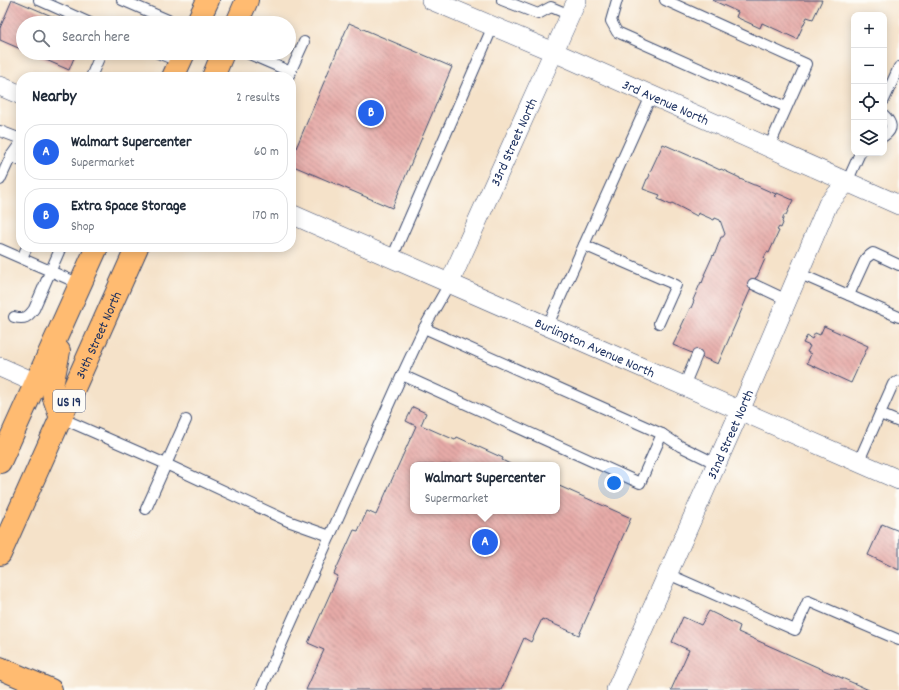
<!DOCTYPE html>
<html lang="en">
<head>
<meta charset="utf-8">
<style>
  :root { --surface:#fff; --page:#f2f2f3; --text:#1f2937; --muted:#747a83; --line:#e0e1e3; --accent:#2563eb }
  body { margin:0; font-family:Dekko,sans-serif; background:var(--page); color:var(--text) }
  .controls { position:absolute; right:12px; top:12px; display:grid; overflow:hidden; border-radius:8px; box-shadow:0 2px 10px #0003 }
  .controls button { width:36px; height:36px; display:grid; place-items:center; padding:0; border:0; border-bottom:1px solid var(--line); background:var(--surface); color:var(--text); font:20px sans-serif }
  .you { position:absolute; left:614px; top:483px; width:14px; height:14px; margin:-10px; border:3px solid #fff; border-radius:50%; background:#1a73e8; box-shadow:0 0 0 6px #1a73e833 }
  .badge { display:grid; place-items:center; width:26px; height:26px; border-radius:50%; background:var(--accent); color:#fff; font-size:13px; font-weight:700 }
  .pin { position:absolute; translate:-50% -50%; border:2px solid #fff; box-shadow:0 1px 4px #0006 }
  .popup { position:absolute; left:410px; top:462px; width:150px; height:52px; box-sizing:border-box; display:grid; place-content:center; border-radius:8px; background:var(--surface); filter:drop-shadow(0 1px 3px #0005); font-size:13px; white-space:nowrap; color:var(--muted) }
  .popup b { font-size:15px; color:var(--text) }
  .popup::after { content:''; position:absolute; left:50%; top:100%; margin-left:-8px; border:8px solid transparent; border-top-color:var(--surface) }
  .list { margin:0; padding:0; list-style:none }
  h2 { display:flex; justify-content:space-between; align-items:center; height:52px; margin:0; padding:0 16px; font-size:17px }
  h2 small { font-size:13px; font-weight:400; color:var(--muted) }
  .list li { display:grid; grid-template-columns:26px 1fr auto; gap:12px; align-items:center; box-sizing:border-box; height:56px; margin:0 8px 8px; padding:0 8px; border:1px solid var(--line); border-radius:16px }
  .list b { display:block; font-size:15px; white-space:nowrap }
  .list p { margin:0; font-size:13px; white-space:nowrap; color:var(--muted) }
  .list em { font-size:13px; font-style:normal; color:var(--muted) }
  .icon { flex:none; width:22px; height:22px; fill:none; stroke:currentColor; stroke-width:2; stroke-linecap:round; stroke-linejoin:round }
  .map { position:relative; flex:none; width:899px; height:690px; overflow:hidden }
  .search { position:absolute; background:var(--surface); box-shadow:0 2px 10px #0003; left:16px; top:16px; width:280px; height:44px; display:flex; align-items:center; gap:10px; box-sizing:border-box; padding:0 14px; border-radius:22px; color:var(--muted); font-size:15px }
  .panel { position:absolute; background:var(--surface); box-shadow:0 2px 10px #0003; left:16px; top:72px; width:280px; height:180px; border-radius:16px }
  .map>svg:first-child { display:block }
  .building { fill:url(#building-back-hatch) }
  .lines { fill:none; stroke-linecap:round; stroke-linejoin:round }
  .service-casing { stroke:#3c4a6e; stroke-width:12 }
  .minor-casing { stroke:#3c4a6e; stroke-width:20 }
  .primary-casing { stroke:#3c4a6e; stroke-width:24 }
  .trunk-casing { stroke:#3c4a6e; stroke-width:24 }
  .service { stroke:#fff; stroke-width:10 }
  .minor { stroke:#fff; stroke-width:19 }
  .primary { stroke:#ffbb71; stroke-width:22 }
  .trunk { stroke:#ffbb71; stroke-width:22 }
  .labels { text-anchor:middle; stroke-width:3; stroke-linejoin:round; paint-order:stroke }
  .shield { fill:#fdfcf7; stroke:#5f6c8c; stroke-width:1 }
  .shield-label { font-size:13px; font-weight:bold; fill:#1b2f5e }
  .street-label { font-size:14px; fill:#1b2f5e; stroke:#fdfcf7 }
</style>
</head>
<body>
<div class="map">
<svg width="899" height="690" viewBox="0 0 899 690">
  <defs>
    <pattern id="building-back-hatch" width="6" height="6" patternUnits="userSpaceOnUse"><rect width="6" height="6" fill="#e6aaa7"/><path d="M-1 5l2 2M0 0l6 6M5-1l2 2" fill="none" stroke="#ba8b8b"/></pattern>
  </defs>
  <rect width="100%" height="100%" fill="#fdfcf7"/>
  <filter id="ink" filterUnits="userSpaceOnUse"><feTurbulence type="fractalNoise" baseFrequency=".025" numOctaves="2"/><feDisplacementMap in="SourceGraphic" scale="8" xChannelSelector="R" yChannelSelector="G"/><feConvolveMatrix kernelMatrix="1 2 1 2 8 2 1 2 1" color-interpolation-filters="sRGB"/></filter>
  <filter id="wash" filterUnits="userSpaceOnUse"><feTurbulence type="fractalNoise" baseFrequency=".012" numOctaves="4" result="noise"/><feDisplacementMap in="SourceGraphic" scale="16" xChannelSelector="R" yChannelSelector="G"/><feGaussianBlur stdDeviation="0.9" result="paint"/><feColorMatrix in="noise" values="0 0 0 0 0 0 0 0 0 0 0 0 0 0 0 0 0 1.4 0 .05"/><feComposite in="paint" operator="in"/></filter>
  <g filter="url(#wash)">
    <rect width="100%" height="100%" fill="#f5e2c9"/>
    <g id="blocks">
      <g class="building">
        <polygon points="12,0 14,0 68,23 23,23 23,50 0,40 0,28"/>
        <polygon points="712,0 822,0 813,19 807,17 797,39 762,23 760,28 736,17 738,12"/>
        <polygon points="349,23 452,67 392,208 291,165 291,160"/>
        <polygon points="30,53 76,53 69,70"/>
        <polygon points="663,144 706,163 705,163 720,170 721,169 740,178 740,179 754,185 755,185 771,192 776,194 774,196 776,197 777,193 793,200 786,215 784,215 782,222 783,223 781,228 779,227 777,230 779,231 769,253 767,252 764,258 765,259 757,277 756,277 718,364 673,345 682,327 681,327 690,308 691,308 694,301 693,300 701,282 702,283 705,275 704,275 713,255 714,256 721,237 723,237 725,234 720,220 715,218 714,220 698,213 697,216 672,203 671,205 658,199 660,195 643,189 647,179 648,179 650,175 649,174"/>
        <polygon points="824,326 868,346 851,383 807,363 811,354 807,352 810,346 803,343 807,336 812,339 815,333 820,335"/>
        <polygon points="413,407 426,413 421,425 455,440 457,437 503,458 502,460 512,465 413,465 413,511 557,511 557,485 631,518 579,635 542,619 531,642 524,638 501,690 306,690 324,650 308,643 338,576 334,574 354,530 358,531 367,511 376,515 416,426 406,421"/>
        <polygon points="882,524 899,531 899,570 868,555"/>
        <polygon points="709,611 740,626 738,632 869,690 671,690 689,650 672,642 683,617 701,625"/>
      </g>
    </g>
  </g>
  <g filter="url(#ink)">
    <use href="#blocks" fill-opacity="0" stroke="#3c4a6e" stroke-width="1"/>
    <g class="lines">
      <defs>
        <g id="service">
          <polyline points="39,0 90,23"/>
          <polyline points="122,0 175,23"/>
          <polyline points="502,0 538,14 551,7 570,15"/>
          <polyline points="617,0 611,21 617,32 786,107"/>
          <polyline points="665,0 806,64 769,147"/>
          <polyline points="158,53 180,62"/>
          <polyline points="247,53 291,72"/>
          <polyline points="91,77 101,53"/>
          <polyline points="288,77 304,42"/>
          <polyline points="884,100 899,67"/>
          <path d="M884 115C892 123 894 129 884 136"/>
          <polyline points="0,131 21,139"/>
          <polyline points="11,156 21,161"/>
          <polyline points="0,180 11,156 21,142"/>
          <polyline points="847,182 860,153"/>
          <polyline points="584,245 676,285 659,323"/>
          <polyline points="0,249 80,284"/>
          <polyline points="22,258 27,247"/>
          <polyline points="392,258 493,26"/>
          <polyline points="798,273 899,317"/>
          <polyline points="753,284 787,300"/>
          <polyline points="849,295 866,258 873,253 899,265"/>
          <path d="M14 317C25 320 28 317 34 309L61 247"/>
          <polyline points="547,327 651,96"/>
          <polyline points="424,328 662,434 680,446 717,464"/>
          <polyline points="402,375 640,483 662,434"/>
          <polyline points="684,386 697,355"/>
          <polyline points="880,414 899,422"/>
          <polyline points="61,418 166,464 288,521 330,536"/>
          <polyline points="858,463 893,384 899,381"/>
          <polyline points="146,509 186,420"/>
          <polyline points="668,574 795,630 808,601 899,640"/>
          <polyline points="261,690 402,375 424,328 449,284"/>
        </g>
        <g id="minor">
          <path id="s1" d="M431 0 554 52 899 205"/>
          <polyline points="0,86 21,95"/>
          <path id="s2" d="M291 214 899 480"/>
          <path id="s3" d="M449 284 577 0"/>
          <polyline points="0,367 36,383"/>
          <path id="s4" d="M616 690 740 411 828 204 847 182"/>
        </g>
        <polyline id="primary" points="0,668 51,690"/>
        <g id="trunk">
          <polyline points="197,23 208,0"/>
          <polyline points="237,23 247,0"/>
          <polyline points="173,77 184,53"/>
          <polyline points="213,77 223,53"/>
          <polyline points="59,351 52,386 54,398 61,418"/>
          <polyline points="0,462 97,247"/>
          <path id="s5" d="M0 554 137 247"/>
        </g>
      </defs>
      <use href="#service" class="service-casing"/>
      <use href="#minor" class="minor-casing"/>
      <use href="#primary" class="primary-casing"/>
      <use href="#trunk" class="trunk-casing"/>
      <use href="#service" class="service"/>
      <use href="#minor" class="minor"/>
      <use href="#primary" class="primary"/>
      <use href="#trunk" class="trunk"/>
    </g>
  </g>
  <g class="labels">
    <rect class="shield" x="53" y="390" width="32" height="22" rx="3"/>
    <g class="shield-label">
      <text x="69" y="406">US 19</text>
    </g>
    <g class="street-label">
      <text dy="5" stroke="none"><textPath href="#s1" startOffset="256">3rd Avenue North</textPath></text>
      <text dy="5" stroke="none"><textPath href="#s3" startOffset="156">33rd Street North</textPath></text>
      <text dy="5" stroke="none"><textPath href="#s5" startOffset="240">34th Street North</textPath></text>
      <text dy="5" stroke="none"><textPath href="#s2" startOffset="332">Burlington Avenue North</textPath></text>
      <text dy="5" stroke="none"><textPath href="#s4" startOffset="280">32nd Street North</textPath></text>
    </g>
  </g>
</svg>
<div class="controls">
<button>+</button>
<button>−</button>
<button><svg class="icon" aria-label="locate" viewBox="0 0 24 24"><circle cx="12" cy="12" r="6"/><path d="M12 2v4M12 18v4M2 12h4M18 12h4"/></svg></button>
<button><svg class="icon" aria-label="layers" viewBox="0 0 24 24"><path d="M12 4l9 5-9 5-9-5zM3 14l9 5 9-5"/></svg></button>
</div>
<div class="you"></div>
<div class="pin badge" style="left:485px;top:542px">A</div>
<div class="popup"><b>Walmart Supercenter</b>Supermarket</div>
<div class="pin badge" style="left:371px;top:113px">B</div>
<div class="search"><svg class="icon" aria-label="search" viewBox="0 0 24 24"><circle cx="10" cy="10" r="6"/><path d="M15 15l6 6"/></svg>Search here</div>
<section class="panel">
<h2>Nearby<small>2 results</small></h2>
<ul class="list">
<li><span class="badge">A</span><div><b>Walmart Supercenter</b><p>Supermarket</p></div><em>60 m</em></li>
<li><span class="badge">B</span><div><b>Extra Space Storage</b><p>Shop</p></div><em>170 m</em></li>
</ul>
</section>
</div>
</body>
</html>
